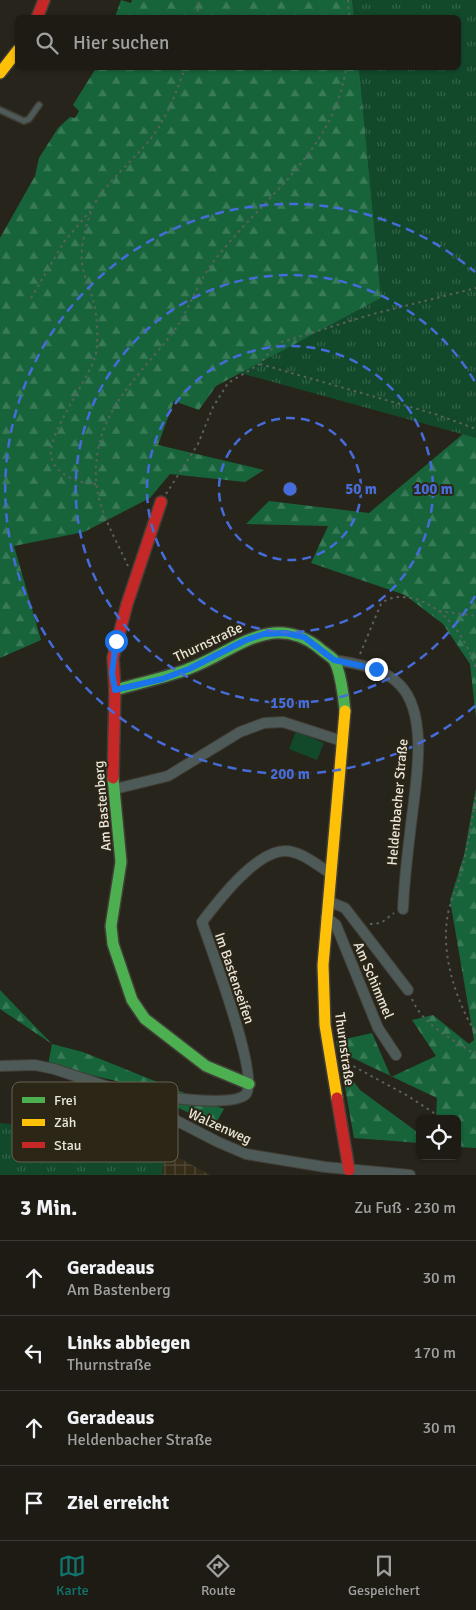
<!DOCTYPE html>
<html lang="de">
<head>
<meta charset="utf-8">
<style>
  :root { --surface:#1d1b14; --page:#25241d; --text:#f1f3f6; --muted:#a0a1a0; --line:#3b3934; --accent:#0f766e }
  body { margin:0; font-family:Signika,sans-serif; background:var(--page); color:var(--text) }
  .controls { position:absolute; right:15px; bottom:15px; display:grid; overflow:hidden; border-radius:8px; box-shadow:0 1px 4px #0004 }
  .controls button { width:45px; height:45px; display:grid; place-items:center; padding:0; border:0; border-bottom:1px solid var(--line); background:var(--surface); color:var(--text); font:25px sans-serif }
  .stop { position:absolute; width:15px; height:15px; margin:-11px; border:4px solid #1a73e8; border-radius:50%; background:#fff }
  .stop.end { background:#1a73e8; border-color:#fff; box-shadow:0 1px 5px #0008 }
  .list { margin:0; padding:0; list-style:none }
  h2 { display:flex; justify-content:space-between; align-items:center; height:65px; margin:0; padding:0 20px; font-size:21px }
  h2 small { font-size:16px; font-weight:400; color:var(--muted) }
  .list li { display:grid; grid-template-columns:32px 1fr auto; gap:15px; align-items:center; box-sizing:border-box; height:75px; padding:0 20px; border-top:1px solid var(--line) }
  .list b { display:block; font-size:19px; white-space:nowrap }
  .list p { margin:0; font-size:16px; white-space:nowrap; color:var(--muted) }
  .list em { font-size:16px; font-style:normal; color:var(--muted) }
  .icon { flex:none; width:28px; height:28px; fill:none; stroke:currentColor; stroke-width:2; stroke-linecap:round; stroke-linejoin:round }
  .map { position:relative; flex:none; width:476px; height:1175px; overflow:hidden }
  .search { position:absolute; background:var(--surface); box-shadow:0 1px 4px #0004; left:15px; right:15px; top:15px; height:55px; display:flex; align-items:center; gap:12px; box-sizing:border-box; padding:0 18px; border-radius:8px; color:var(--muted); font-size:19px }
  .sheet { height:365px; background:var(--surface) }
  nav { display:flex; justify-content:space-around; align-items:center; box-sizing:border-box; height:70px; border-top:1px solid var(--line); background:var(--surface); font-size:14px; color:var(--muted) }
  nav a { display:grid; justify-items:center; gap:2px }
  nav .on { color:var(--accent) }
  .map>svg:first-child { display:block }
  .industrial { fill:url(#industrial-grid) }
  .grass { fill:url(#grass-tufts) }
  .forest { fill:url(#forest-firs) }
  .pitch { fill:#12492b }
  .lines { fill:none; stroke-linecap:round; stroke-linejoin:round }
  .lane-casing { stroke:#413e37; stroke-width:8 }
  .street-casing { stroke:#413e37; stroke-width:12 }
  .fast-casing { stroke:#413e37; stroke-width:14 }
  .slow-casing { stroke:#413e37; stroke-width:14 }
  .jam-casing { stroke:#413e37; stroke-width:14 }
  .path { stroke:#5a615e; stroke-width:2; stroke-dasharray:2.5 4; stroke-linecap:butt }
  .lane { stroke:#4e5a58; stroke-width:5 }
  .street { stroke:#4e5a58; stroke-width:10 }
  .fast { stroke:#4caf50; stroke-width:11 }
  .slow { stroke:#ffc107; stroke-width:11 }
  .jam { stroke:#c62828; stroke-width:11 }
  .route { stroke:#1a73e8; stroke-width:6 }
  .ring { fill:none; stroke:#466cd9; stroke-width:2.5; stroke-dasharray:9 6 }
  .labels { text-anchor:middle; stroke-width:4; stroke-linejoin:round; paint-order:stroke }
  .street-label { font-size:14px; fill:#eae6dc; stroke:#2c2616 }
  .key { fill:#2c2616; stroke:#656051; stroke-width:1 }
  .key-label { font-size:14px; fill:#eae6dc }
  .centre { fill:#466cd9; stroke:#2c2616; stroke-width:2.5 }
  .ring-label { font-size:15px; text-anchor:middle; font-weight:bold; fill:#466cd9; stroke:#2c2616; stroke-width:4; stroke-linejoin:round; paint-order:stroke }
</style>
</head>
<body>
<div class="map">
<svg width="476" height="1175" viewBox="0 0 476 1175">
  <defs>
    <pattern id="industrial-grid" width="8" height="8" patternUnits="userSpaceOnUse" patternTransform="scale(1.25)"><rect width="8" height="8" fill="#352d18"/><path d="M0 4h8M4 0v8" fill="none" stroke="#524b39"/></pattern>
    <pattern id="grass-tufts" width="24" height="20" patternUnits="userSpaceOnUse" patternTransform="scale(1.25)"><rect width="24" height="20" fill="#12492b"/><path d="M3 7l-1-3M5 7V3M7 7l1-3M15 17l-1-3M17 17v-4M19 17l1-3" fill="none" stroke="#356349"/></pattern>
    <pattern id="forest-firs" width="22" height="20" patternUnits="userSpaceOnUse" patternTransform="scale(1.25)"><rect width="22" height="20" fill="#17643b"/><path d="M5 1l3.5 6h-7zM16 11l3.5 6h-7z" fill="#397a57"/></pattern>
  </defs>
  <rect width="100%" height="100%" fill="#27241b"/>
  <polygon class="industrial" points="165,1150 210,1175 162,1175"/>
  <g class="grass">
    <polygon points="352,0 476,0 476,438 240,373 381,298 359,68 458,68 458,18 354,17"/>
    <polygon points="0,1123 111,1137 165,1150 162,1175 0,1175"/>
  </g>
  <g class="forest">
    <polygon points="121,0 131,3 132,0 352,0 354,17 115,17"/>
    <polygon points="96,68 359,68 381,298 216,386 199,410 174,401 158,445 264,470 245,482 170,474 150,498 84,532 14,546 41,640 0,658 0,238 35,176 39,158 58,128 70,117 75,118 79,111 73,105"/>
    <polygon points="463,434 476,438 476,718 470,664 443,624 405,595 311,563 328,526 246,524 269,501 369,513"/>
    <polygon points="476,788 476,1148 457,1147 457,1119 436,1119 437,1098 338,1051 336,1041 372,1033 391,1077 436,1056 412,1020 433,1015 469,1044 474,1040 450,900 464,855"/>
    <polygon points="0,990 52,1044 83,1052 224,1109 215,1125 125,1083 48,1065 52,1044 0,1009"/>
    <polygon points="341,1065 360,1090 420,1134 420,1143 354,1138"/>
  </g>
  <polygon class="pitch" points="296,731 324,743 317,760 289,749"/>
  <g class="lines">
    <defs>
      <polyline id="lane" points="0,110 24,121 29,119 39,105"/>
      <g id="street">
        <path d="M334 660C356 664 383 667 400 685 431 717 414 792 410 833 407 858 404 883 403 909"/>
        <polyline points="115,789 168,776 240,732 264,723 283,722 342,741"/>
        <polyline points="328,901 345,908 408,990"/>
        <polyline points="326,917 336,925 378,1028 396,1055"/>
        <polyline points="0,1066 35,1065 54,1069 115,1089 218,1142 246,1154 325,1167 410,1175"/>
        <path d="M115 1089C136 1093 232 1110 246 1094 260 1076 210 947 202 922 218 901 256 851 285 851 301 851 317 865 330 873"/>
      </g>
      <g id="fast">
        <path d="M115 690C139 683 165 678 188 669 233 653 270 611 318 647 322 651 329 655 333 659 340 667 344 699 345 711"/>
        <polyline points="113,778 121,862 111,926 113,944 132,1000 145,1019 206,1066 249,1084"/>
      </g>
      <g id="slow">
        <polyline points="0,73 18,50"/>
        <polyline points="337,1098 325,1025 323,965 345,711"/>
      </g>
      <g id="jam">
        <polyline points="37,18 44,0"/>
        <polyline points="113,778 115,690 113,658 127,604 161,502"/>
        <polyline points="337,1098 349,1170"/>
      </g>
    </defs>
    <use href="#lane" class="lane-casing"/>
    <use href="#street" class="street-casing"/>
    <use href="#fast" class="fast-casing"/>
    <use href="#slow" class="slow-casing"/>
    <use href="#jam" class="jam-casing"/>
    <g class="path">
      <polyline points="348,0 349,18"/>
      <polyline points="197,18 199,0"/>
      <polyline points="31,298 64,242 90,211"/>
      <polyline points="260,364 435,414 476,429"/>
      <path d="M96 484C81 484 54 475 51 456 47 435 88 380 95 357 99 345 97 315 94 304 91 291 84 277 82 264 80 247 86 225 92 209 101 188 133 160 148 142 166 121 176 93 185 68"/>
      <polyline points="166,494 198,444 213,407 228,383 260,364 271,350 282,342 373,314 476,288"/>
      <path d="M128 566C116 539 97 509 96 478 94 414 134 382 171 335 189 312 196 284 214 261 262 198 334 152 346 68"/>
      <polyline points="439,611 476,616"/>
      <path d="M360 654 381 604C387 598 395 597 403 597 440 599 466 636 476 669"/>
      <path d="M476 797C472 821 468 845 462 869 459 883 453 895 449 909 439 950 455 999 476 1034"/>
      <polyline points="370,924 381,923 394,913"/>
      <path d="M412 999C422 1024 449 1037 470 1051L476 1052"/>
      <polyline points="342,1060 408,1096 437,1115"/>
    </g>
    <use href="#lane" class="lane"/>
    <use href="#street" class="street"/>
    <use href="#fast" class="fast"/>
    <use href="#slow" class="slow"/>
    <use href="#jam" class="jam"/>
  </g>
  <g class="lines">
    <polyline class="route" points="116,641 112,673 115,690 162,679 189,669 246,640 264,634 285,633 304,637 334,660 376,669"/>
  </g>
  <g class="ring">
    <circle cx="290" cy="489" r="71"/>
    <circle cx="290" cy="489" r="143"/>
    <path d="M475 596A214 214 0 1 1 475 382"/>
    <path d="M475 706A285 285 0 1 1 475 272"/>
  </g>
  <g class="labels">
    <g class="street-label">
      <text transform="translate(208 642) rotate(-25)" y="5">Thurnstraße</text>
      <text transform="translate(397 802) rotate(-85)" y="5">Heldenbacher Straße</text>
      <text transform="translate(102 806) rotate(-95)" y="5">Am Bastenberg</text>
      <text transform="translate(235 978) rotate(71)" y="5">Im Bastenseifen</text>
      <text transform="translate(374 980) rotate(67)" y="5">Am Schimmel</text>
      <text transform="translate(345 1049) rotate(82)" y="5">Thurnstraße</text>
      <text transform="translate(220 1126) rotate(24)" y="5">Walzenweg</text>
    </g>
  </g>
  <rect x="12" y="1082" width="166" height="80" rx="8" class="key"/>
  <rect x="22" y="1097" width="23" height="6" fill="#4caf50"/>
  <rect x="22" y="1119" width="23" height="7" fill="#ffc107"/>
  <rect x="22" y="1142" width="23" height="6" fill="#c62828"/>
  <g class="key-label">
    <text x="54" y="1105">Frei</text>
    <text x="54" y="1127">Zäh</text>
    <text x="54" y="1150">Stau</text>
  </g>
  <circle cx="290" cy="489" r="8" class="centre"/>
  <g class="ring-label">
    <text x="361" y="494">50 m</text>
    <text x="433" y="494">100 m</text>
    <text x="290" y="708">150 m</text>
    <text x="290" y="779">200 m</text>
  </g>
</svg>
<div class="controls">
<button><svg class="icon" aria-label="locate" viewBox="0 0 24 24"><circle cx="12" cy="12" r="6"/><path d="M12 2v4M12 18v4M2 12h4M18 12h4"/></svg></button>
</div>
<div class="stop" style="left:116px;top:641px"></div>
<div class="stop end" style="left:376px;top:669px"></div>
<div class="search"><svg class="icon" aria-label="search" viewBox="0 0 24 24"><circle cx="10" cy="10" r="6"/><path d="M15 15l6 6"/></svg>Hier suchen</div>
</div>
<section class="sheet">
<h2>3 Min.<small>Zu Fuß · 230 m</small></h2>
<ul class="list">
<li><svg class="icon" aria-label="ahead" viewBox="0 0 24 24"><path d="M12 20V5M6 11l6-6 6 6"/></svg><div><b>Geradeaus</b><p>Am Bastenberg</p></div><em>30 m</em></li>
<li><svg class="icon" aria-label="left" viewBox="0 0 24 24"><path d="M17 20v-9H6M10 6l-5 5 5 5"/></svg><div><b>Links abbiegen</b><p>Thurnstraße</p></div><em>170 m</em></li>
<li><svg class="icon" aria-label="ahead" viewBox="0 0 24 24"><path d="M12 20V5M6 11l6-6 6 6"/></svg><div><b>Geradeaus</b><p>Heldenbacher Straße</p></div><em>30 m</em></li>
<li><svg class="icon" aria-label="arrive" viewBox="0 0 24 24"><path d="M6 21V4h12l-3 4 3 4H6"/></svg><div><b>Ziel erreicht</b></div></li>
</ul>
</section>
<nav>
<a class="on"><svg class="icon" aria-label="map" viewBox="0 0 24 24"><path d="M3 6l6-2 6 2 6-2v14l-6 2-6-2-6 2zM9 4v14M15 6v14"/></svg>Karte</a>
<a><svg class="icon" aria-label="directions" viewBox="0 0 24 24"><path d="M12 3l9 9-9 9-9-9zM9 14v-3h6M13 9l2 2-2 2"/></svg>Route</a>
<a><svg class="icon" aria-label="saved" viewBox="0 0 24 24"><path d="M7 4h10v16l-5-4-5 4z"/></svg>Gespeichert</a>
</nav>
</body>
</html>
